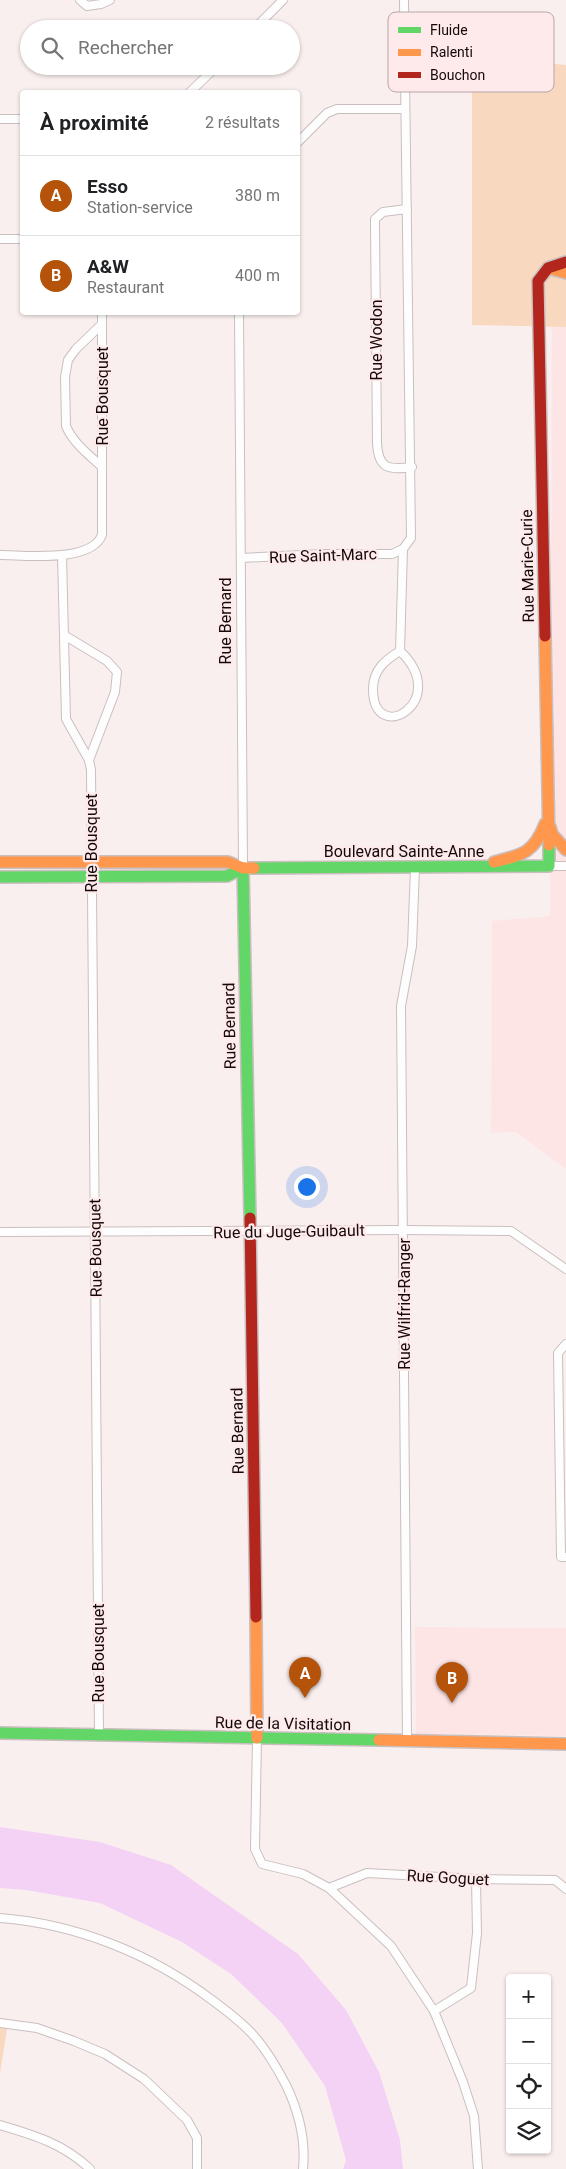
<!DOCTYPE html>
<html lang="fr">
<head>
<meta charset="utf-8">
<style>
  :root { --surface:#fff; --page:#f6f6f6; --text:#202124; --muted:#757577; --line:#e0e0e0; --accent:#b45309 }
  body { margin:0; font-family:Roboto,sans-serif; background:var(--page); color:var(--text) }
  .controls { position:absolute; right:15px; bottom:15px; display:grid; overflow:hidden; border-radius:5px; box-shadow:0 1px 4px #0004 }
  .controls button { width:45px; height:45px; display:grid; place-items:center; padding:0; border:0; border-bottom:1px solid var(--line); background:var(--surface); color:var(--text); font:25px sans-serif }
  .you { position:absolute; left:306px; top:1186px; width:18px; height:18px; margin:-12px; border:4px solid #fff; border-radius:50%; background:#1a73e8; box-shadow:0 0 0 8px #1a73e833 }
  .badge { display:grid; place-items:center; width:32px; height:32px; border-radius:50%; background:var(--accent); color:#fff; font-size:16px; font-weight:700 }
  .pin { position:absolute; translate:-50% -41px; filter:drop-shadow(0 1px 2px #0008) }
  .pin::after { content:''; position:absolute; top:26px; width:18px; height:15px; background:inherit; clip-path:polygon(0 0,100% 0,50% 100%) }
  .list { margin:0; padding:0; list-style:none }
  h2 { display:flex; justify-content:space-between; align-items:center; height:65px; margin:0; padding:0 20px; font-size:21px }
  h2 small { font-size:16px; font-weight:400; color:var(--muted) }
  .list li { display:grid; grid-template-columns:32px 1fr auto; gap:15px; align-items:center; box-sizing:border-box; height:80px; padding:0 20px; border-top:1px solid var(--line) }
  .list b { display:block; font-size:19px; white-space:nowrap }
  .list p { margin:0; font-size:16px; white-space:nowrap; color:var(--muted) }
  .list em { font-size:16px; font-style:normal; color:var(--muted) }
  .icon { flex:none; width:28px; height:28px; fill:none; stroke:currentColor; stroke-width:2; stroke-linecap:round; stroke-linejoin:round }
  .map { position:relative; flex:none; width:566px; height:2169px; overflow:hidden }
  .search { position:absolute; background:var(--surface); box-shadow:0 1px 4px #0004; left:20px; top:20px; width:280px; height:55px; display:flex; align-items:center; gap:12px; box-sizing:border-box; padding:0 18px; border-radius:28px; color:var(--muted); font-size:19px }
  .panel { position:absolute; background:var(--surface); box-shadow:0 1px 4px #0004; left:20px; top:90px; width:280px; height:225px; border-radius:5px }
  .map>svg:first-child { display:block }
  .built { fill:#fde5e6 }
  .green { fill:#f8d8be }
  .water { fill:#f4d2f5 }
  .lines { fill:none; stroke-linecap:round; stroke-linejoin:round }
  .street-casing { stroke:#cabfbf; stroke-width:10 }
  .fast-casing { stroke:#cabfbf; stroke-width:14 }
  .slow-casing { stroke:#cabfbf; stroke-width:14 }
  .jam-casing { stroke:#cabfbf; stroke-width:14 }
  .street { stroke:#fefdfd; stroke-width:8 }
  .fast { stroke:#63d668; stroke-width:11 }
  .slow { stroke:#ff974d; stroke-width:11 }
  .jam { stroke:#b3261e; stroke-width:11 }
  .labels { text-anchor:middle; stroke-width:4.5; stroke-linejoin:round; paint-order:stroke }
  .street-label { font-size:16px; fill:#14090a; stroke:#ffeaeb }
  .key { fill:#ffeaeb; stroke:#b8a6a8; stroke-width:1 }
  .key-label { font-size:14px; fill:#14090a }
</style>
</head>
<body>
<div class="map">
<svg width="566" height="2169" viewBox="0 0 566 2169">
  <rect width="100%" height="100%" fill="#faefef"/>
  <g class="built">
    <polygon points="552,275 566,275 566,1169 516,1132 491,1133 492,921 550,916"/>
    <polygon points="415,1627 566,1628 566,1736 416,1734"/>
  </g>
  <g class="green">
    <polygon points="472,56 566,65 566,327 472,325"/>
    <polygon points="0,2023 8,2023 0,2073"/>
  </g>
  <polygon class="water" points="0,1827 100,1842 171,1865 298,1954 346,2010 379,2072 400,2140 403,2169 343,2169 346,2160 325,2086 282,2023 231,1974 182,1942 100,1903 26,1890 0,1888"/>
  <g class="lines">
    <defs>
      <g id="street">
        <polyline points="80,0 87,6 101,4 110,0"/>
        <polyline points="254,29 283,0"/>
        <polyline points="190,92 217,66"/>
        <polyline points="0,119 22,119"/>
        <polyline points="298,142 327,113 337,109 405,109"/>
        <path d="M407 209 383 212 375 219V224L377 442C378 469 388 470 412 467"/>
        <polyline points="0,239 22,239"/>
        <polyline points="239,312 243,868"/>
        <path d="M102 324 76 349 68 360 65 377 66 426C73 443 89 455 102 467"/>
        <path d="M0 555C26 555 91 563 102 535V312"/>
        <polyline points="62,555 66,719 89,760 91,770 99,1736"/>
        <polyline points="241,558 324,554 392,554 403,549 411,538 404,0"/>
        <polyline points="64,635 107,661 117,672 115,692 89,760"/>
        <path d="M400 651C453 701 373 748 373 689 373 670 385 660 400 651Z"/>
        <polyline points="400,651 403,549"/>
        <polyline points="549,866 566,866"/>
        <polyline points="0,1232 404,1230 511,1231 566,1269"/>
        <polyline points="566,1344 558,1353 561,1557 566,1557"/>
        <polyline points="257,1738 255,1849 262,1864 303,1874 329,1888 391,1946 434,2011 463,2082 474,2116 478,2169"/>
        <polyline points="407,1741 401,1006 412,946 415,868"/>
        <polyline points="329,1888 367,1873 476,1879 555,1880 566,1889"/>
        <path d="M0 1918C77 1924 151 1954 212 2000 227 2011 243 2023 255 2037 268 2052 277 2068 286 2085 299 2112 306 2139 303 2169"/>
        <polyline points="434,2011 471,1988 477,1933 476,1879"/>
        <polyline points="0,2023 37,2028 74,2041 105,2054 144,2079 187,2120 197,2138 197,2169"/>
        <path d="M0 2125C34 2135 64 2144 90 2169"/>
      </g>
      <g id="fast">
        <polyline points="243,868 250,1218"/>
        <polyline points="254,868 549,866 549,845"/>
        <polyline points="0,877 227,876 243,868"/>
        <polyline points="0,1733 379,1740"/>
      </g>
      <g id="slow">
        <polyline points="548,268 566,273"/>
        <polyline points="545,636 549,845"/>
        <polyline points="550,827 552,834 566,850"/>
        <polyline points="0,862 228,862 243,868 254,868"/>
        <path d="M494 862C522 855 534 853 545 824"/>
        <polyline points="256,1617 257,1738"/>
        <polyline points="379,1740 566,1744"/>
      </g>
      <g id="jam">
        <polyline points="545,636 538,281 548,268 566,262"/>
        <polyline points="250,1218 256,1617"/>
      </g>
    </defs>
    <use href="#street" class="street-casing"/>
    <use href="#fast" class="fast-casing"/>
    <use href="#slow" class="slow-casing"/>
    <use href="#jam" class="jam-casing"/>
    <use href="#street" class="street"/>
    <use href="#fast" class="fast"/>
    <use href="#slow" class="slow"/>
    <use href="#jam" class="jam"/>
  </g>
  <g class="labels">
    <g class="street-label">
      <text transform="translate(376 340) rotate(-90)" y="6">Rue Wodon</text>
      <text transform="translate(102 396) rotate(-90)" y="6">Rue Bousquet</text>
      <text transform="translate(323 555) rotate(-2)" y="6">Rue Saint-Marc</text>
      <text transform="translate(527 566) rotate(-91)" y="6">Rue Marie-Curie</text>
      <text transform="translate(225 621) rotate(-90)" y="6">Rue Bernard</text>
      <text transform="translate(91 843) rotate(-90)" y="6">Rue Bousquet</text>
      <text x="404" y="857">Boulevard Sainte-Anne</text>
      <text transform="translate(229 1026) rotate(-91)" y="6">Rue Bernard</text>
      <text transform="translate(289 1231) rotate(-1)" y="6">Rue du Juge-Guibault</text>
      <text transform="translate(95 1248) rotate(-91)" y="6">Rue Bousquet</text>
      <text transform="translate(404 1304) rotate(-90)" y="6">Rue Wilfrid-Ranger</text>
      <text transform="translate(237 1431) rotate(-91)" y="6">Rue Bernard</text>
      <text transform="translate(98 1653) rotate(-90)" y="6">Rue Bousquet</text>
      <text transform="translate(283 1723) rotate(1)" y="6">Rue de la Visitation</text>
      <text transform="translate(448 1877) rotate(3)" y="6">Rue Goguet</text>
    </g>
  </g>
  <rect x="388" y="12" width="166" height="80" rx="8" class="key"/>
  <rect x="398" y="27" width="23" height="6" fill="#63d668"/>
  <rect x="398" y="49" width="23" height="7" fill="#ff974d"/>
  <rect x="398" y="72" width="23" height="6" fill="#b3261e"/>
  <g class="key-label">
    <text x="430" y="35">Fluide</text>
    <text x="430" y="57">Ralenti</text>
    <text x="430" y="80">Bouchon</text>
  </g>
</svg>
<div class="controls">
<button>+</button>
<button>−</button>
<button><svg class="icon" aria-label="locate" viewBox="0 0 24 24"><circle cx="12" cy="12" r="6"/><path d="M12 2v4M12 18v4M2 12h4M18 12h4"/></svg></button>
<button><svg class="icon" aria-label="layers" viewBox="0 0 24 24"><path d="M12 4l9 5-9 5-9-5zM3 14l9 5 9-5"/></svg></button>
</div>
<div class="you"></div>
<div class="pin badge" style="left:305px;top:1698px">A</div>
<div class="pin badge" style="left:452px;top:1703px">B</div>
<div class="search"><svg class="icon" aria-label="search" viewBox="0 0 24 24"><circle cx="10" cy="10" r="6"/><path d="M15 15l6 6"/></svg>Rechercher</div>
<section class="panel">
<h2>À proximité<small>2 résultats</small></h2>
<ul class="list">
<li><span class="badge">A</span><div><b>Esso</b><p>Station-service</p></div><em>380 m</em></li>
<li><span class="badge">B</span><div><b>A&amp;W</b><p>Restaurant</p></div><em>400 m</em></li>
</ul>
</section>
</div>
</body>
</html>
